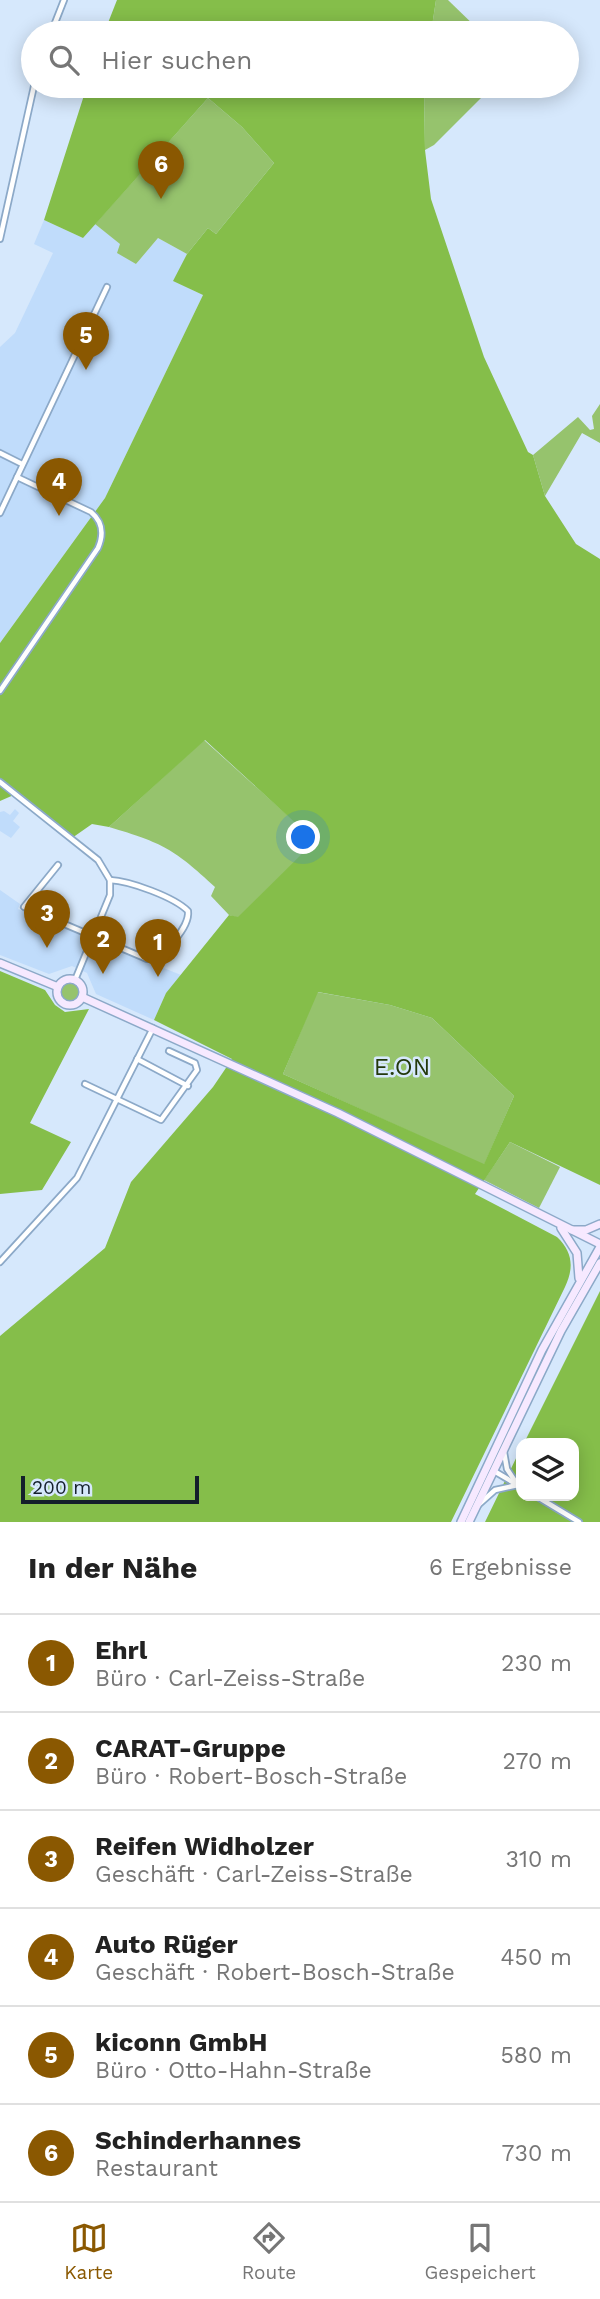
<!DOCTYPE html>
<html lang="de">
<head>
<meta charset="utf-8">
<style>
  :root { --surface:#fff; --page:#f2f2f2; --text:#222; --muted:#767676; --line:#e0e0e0; --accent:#8a5801 }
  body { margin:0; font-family:"Work Sans",sans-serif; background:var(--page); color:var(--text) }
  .controls { position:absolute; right:21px; bottom:21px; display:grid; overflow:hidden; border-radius:14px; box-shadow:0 4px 18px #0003 }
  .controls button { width:63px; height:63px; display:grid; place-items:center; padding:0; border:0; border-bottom:2px solid var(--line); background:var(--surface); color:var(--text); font:35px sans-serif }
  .scale { position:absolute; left:21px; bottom:18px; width:178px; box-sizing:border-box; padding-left:7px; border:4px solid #141f2b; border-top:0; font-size:19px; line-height:24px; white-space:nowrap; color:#141f2b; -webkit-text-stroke:5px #d6e8fc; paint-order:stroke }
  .you { position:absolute; left:304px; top:838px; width:24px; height:24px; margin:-18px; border:5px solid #fff; border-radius:50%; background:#1a73e8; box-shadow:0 0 0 10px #1a73e833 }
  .badge { display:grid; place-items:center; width:46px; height:46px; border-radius:50%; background:var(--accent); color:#fff; font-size:23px; font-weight:700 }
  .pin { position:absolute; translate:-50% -58px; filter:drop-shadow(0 2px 4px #0008) }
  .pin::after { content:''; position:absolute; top:37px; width:24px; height:21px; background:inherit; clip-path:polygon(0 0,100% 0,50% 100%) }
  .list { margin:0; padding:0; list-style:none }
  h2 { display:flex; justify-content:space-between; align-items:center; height:91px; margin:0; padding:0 28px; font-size:30px }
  h2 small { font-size:23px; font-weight:400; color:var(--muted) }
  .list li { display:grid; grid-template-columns:46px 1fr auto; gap:21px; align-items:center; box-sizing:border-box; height:98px; padding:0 28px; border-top:2px solid var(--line) }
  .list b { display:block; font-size:26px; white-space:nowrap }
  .list p { margin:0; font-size:23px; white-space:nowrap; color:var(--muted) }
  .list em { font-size:23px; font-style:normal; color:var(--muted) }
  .icon { flex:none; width:38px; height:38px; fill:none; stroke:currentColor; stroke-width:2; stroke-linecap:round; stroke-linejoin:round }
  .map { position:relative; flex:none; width:600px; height:1522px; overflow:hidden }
  .search { position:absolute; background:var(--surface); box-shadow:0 4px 18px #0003; left:21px; right:21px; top:21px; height:77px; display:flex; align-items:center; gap:18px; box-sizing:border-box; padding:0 24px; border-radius:38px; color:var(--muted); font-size:26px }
  .sheet { height:679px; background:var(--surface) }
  nav { display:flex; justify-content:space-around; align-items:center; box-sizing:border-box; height:98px; border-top:2px solid var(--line); background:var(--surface); font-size:19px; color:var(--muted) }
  nav a { display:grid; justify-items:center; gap:4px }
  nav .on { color:var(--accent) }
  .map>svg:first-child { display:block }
  .built { fill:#c0dcfb }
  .green { fill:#96c36d }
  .forest { fill:#85be4a; fill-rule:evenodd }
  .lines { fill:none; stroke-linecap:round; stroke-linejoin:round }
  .minor-casing { stroke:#8ca9c8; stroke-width:8 }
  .secondary-casing { stroke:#8ca9c8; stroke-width:10 }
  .minor { stroke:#fff; stroke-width:4.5 }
  .secondary { stroke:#f6e9ff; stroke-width:7 }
  .labels { text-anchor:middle; stroke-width:5; stroke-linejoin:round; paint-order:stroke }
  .park-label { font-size:24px; fill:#23390b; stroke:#d6e8fc }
</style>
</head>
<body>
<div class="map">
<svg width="600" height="1522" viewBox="0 0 600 1522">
  <rect width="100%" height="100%" fill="#d6e8fc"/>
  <g class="built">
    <polygon points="44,220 83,238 95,224 121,244 136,264 158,238 187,254 174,281 203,295 105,498 0,643 0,347 15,333 53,253 34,244"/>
    <polygon points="15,809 19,813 13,821 20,827 11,838 0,831 0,812 4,811 10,815"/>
    <polygon points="0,890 20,904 18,909 181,975 166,993 154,1020 96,994 87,973 72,966 49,974 0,955"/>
  </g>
  <g class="green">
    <polygon points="436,0 448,0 482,33 431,33"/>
    <polygon points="424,86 493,86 434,145 425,150"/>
    <polygon points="208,98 242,127 274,163 216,234 208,228 187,254 158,238 136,264 117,253 120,244 95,224"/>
    <polygon points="600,404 600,443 582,433 545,496 533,455 578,417 590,430 594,429 592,416"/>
    <path d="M204 740 316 841 238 918 229 915 211 896 215 887C174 849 163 843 109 827Z"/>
    <circle cx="70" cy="992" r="9"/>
    <polygon points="317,992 390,1005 432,1018 514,1096 484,1165 283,1074"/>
    <polygon points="510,1142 560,1167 539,1208 484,1180"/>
  </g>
  <g class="forest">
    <polygon points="117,0 436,0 431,33 104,33"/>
    <path d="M87 86H424L425 150 431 199 484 357 528 452 533 455 545 496 576 544 600 559V1185L510 1142 475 1194 557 1237C573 1252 574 1268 565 1287L451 1522H0V1336L105 1248 131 1182 213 1087 232 1059 154 1020 166 993 229 915 238 917 315 841 205 740 109 827 92 824 72 838 16 794 0 801V643L105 498 203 295 173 281 187 254 208 228 216 234 274 163 242 127 208 98 83 238 44 220ZM318 992 390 1005 432 1018 514 1096 484 1164 283 1074Z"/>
    <polygon points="0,971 45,990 55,1005 65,1012 89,1009 30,1123 71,1142 42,1190 0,1194"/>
    <polygon points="600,1291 600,1522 485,1522 521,1448 521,1496 574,1496 574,1443 524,1443"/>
  </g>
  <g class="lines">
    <defs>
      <g id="minor">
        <polyline points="51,33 64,0"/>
        <polyline points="0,239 34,86"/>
        <polyline points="0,453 22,464"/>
        <polyline points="0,513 107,287"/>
        <path d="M0 691 98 548C104 534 103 522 91 512L17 477"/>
        <polyline points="0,782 98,860 110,880 110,895 75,980"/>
        <path d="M58 865 24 907 147 959C163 958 190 927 188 911 174 897 130 881 110 880"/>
        <polyline points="137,1059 188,1086"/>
        <polyline points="85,1084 161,1120 197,1070 195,1063 169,1051"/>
        <polyline points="0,1262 77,1178 153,1028"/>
        <polyline points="504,1452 507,1469 517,1484"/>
        <polyline points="494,1471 521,1487"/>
        <polyline points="536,1496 579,1522"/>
        <polyline points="477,1506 495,1490 518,1485"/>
      </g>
      <g id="secondary">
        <polyline points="0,963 58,987"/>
        <circle cx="70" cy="992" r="13"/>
        <polyline points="82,997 338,1113 600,1244"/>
        <polyline points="561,1228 577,1253 579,1278"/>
        <polyline points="572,1230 586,1230 600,1224"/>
        <polyline points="461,1522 542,1350 600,1247"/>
        <polyline points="469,1522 561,1331 600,1263"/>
      </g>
    </defs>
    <use href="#minor" class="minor-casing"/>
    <use href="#secondary" class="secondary-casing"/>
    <use href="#minor" class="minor"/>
    <use href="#secondary" class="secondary"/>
  </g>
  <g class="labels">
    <g class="park-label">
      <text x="402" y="1075">E.ON</text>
    </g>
  </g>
</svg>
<div class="controls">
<button><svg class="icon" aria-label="layers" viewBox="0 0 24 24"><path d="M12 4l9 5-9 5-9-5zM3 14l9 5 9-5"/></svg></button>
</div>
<div class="scale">200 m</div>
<div class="you"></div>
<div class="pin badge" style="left:158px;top:977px">1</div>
<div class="pin badge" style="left:103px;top:974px">2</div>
<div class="pin badge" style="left:47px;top:948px">3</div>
<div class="pin badge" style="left:59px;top:516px">4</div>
<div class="pin badge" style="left:86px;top:370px">5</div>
<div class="pin badge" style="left:161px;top:199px">6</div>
<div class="search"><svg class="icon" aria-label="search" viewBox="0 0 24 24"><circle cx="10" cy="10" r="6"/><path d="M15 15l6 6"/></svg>Hier suchen</div>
</div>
<section class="sheet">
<h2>In der Nähe<small>6 Ergebnisse</small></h2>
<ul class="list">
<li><span class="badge">1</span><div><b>Ehrl</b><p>Büro · Carl-Zeiss-Straße</p></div><em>230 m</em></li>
<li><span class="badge">2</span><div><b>CARAT-Gruppe</b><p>Büro · Robert-Bosch-Straße</p></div><em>270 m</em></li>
<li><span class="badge">3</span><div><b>Reifen Widholzer</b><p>Geschäft · Carl-Zeiss-Straße</p></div><em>310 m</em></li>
<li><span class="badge">4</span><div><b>Auto Rüger</b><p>Geschäft · Robert-Bosch-Straße</p></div><em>450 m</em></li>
<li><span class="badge">5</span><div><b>kiconn GmbH</b><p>Büro · Otto-Hahn-Straße</p></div><em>580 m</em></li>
<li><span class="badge">6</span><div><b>Schinderhannes</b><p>Restaurant</p></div><em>730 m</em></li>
</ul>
</section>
<nav>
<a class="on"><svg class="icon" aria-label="map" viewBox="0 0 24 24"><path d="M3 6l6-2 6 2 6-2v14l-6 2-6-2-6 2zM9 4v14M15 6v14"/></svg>Karte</a>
<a><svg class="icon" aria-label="directions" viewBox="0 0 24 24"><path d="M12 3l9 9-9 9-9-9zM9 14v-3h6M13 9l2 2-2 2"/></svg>Route</a>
<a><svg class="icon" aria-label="saved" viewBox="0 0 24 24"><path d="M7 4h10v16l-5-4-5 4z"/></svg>Gespeichert</a>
</nav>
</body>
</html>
